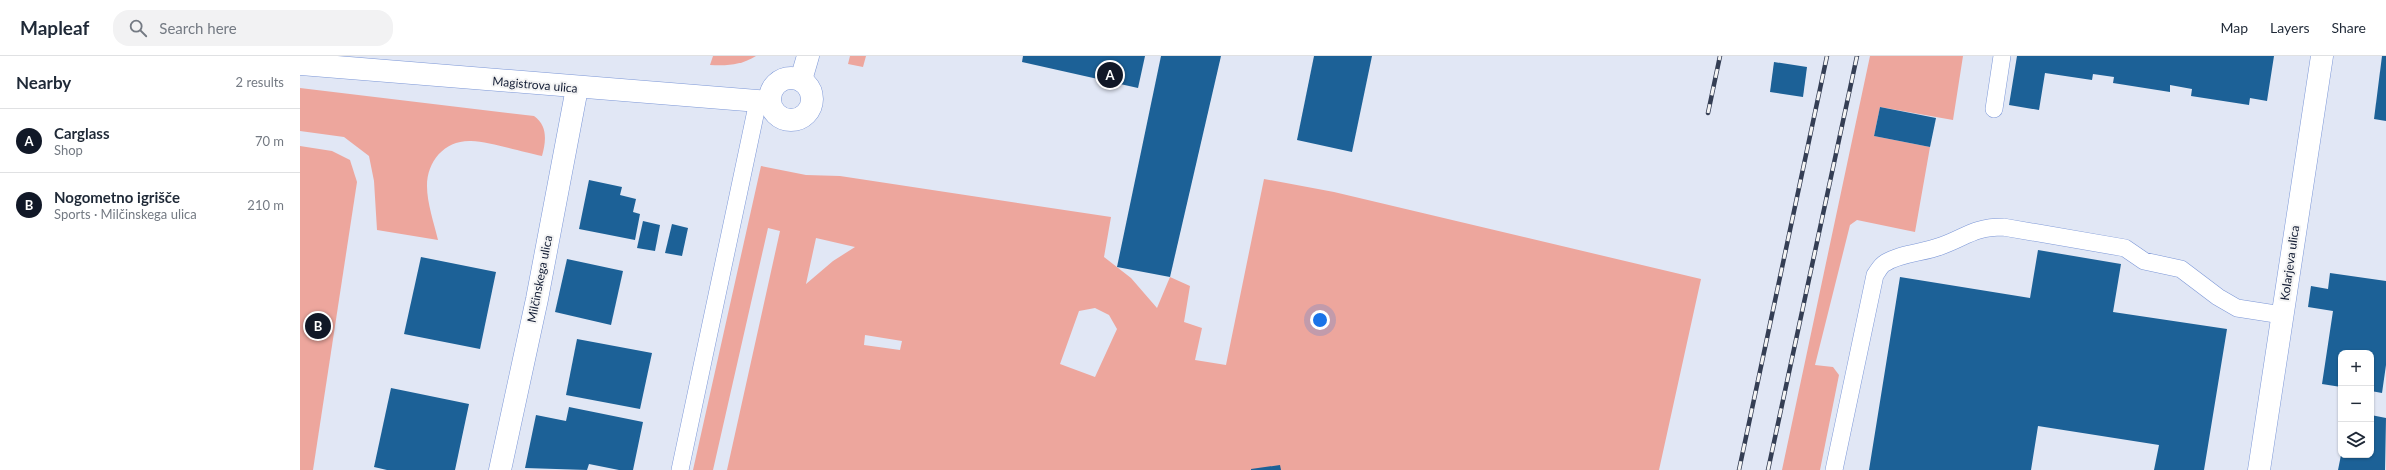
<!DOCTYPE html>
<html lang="en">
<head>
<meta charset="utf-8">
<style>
  :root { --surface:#fff; --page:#f2f2f3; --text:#1f2937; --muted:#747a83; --line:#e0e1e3; --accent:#111827 }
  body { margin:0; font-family:Lato,sans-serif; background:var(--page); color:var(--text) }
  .controls { position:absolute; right:12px; bottom:12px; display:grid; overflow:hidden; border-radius:8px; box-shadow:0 1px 3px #0004 }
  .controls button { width:36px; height:36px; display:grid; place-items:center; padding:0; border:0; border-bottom:1px solid var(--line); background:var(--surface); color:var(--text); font:20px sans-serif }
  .you { position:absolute; left:1020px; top:264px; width:14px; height:14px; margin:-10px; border:3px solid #fff; border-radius:50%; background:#1a73e8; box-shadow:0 0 0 6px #1a73e833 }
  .badge { display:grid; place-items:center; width:26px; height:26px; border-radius:50%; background:var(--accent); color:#fff; font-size:13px; font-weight:700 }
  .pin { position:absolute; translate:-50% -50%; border:2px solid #fff; box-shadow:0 1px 4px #0006 }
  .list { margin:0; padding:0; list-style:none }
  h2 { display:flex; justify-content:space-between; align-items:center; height:52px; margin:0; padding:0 16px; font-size:17px }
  h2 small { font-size:13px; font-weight:400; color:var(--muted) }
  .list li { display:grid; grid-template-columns:26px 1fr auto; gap:12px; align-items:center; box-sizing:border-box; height:64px; padding:0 16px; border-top:1px solid var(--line) }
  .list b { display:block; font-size:15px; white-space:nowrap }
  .list p { margin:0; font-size:13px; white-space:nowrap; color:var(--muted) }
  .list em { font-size:13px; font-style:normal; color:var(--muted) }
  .icon { flex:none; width:22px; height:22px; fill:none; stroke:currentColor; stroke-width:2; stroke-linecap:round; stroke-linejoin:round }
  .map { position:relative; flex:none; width:2086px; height:414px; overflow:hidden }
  header { display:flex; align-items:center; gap:24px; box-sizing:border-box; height:56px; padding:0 20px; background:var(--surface); border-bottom:1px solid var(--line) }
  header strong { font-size:19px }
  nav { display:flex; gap:22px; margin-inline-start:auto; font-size:14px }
  .search { width:280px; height:36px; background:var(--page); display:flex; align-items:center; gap:10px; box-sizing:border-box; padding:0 14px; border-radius:16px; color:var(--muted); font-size:15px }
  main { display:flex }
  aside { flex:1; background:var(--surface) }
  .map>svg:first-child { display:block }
  .green { fill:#eda69d; fill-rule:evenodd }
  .building { fill:#1c6197 }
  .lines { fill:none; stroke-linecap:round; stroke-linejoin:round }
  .service-casing { stroke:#7c97d7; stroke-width:18 }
  .minor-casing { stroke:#7c97d7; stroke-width:23 }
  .tertiary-casing { stroke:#7c97d7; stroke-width:23 }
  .service { stroke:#fff; stroke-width:17 }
  .minor { stroke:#fff; stroke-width:22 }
  .tertiary { stroke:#fff; stroke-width:22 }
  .rail-casing { stroke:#343e54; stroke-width:4.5 }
  .rail { stroke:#f4f4f4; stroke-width:3; stroke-dasharray:9; stroke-linecap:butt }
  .labels { text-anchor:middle; stroke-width:4; stroke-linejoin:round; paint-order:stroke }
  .street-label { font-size:12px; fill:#111b33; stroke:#f4f4f4 }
</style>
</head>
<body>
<header>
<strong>Mapleaf</strong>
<div class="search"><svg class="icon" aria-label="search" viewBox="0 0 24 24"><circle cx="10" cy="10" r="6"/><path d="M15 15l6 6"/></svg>Search here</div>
<nav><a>Map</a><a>Layers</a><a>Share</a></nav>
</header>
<main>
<aside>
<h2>Nearby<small>2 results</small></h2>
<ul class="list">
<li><span class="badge">A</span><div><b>Carglass</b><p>Shop</p></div><em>70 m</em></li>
<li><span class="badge">B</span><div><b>Nogometno igrišče</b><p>Sports · Milčinskega ulica</p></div><em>210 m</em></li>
</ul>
</aside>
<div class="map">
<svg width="2086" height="414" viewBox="0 0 2086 414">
  <rect width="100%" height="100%" fill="#e1e7f5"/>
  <g class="green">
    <path d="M413 0H456C441 9 428 10 410 9Z"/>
    <polygon points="550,0 566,0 563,11 548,8"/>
    <polygon points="1570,0 1663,0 1653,64 1580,51 1574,80 1630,91 1615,176 1557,164 1550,169 1515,309 1533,311 1539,319 1520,414 1482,414"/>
    <path d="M0 32 234 60C248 70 246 85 242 100 222 96 191 86 171 85 145 84 127 105 127 130 127 147 134 167 138 184L77 174 74 125 69 100 44 81 0 75Z"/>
    <polygon points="0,90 32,95 50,104 57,126 13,414 0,414"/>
    <path d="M461 110 506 119 540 120 811 161 804 201 831 222 857 252 870 221 890 230 884 266 902 272 895 304 926 309 964 123 1034 136 1401 223 1359 414H427L480 175 468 172 413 414H393ZM516 182 555 191 533 205 506 228ZM795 252 809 259 817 273 795 321 760 308 779 255ZM565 279 602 285 600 294 564 289Z"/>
  </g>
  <g class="building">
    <polygon points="723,0 845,0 838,32 722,6"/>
    <polygon points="861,0 921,0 870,221 817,211"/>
    <polygon points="1014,0 1072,0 1052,96 997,84"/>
    <polygon points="1717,0 1974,0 1967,45 1950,42 1949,49 1891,40 1892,33 1870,29 1870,36 1813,27 1814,21 1793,18 1792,24 1745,17 1739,54 1709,49"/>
    <polygon points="2082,0 2086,0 2086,65 2074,63"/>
    <polygon points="1474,6 1507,11 1503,41 1470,36"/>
    <polygon points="1580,51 1636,62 1630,91 1574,80"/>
    <polygon points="289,124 322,131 320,139 336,143 333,156 340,158 335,184 279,173"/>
    <polygon points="343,165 360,169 355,195 337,192"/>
    <polygon points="372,168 388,172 382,200 365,197"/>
    <polygon points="1738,194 1821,208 1813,256 1927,273 1904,414 1854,414 1859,389 1738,370 1731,414 1569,414 1600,221 1730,242"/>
    <polygon points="121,201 196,216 180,293 104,278"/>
    <polygon points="267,203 323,215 311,269 255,256"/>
    <polygon points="2030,217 2086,225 2086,309 2082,337 2071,335 2071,297 2041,297 2041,331 2022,328 2033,255 2008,251 2011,230 2028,233"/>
    <polygon points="277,283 352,297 340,353 266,339"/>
    <polygon points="91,332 169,348 155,414 87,414 74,411"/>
    <polygon points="269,351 343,366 333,414 319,414 289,408 287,414 225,412 236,359 266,365"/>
    <polygon points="2071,359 2086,362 2085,414 2038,414 2041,399 2071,399"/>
    <polygon points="980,409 981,414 951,414 951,413"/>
  </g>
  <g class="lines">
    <defs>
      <g id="service">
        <polyline points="1694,53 1702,0"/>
        <polyline points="380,414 458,45"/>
        <path d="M1534 414 1575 219C1578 215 1581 209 1585 207 1601 197 1623 197 1641 190 1666 181 1674 171 1703 171L1825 192 1844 205 1881 213 1918 241 1937 252 1982 259"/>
      </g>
      <g id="minor">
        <polyline points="200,414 237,243 277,32"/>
        <polyline points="1959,414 2022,0"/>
      </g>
      <g id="tertiary">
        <polyline points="0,8 470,46"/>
        <circle cx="491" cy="43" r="21"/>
        <polyline points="501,24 508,0"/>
      </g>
    </defs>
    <use href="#service" class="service-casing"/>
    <use href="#minor" class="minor-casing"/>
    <use href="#tertiary" class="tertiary-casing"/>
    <use href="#service" class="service"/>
    <use href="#minor" class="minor"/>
    <use href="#tertiary" class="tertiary"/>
    <defs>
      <g id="rail">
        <polyline points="1408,57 1420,0"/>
        <polyline points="1439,414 1527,0"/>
        <polyline points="1468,414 1557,0"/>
      </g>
    </defs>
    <use href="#rail" class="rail-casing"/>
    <use href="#rail" class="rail"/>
  </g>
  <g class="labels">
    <g class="street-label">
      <text transform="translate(235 29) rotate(5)" y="4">Magistrova ulica</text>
      <text transform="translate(1990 207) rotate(-82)" y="4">Kolarjeva ulica</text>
      <text transform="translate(240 223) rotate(-79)" y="4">Milčinskega ulica</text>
    </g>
  </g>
</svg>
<div class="controls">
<button>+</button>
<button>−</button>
<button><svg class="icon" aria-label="layers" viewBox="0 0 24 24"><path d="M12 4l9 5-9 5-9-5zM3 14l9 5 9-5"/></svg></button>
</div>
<div class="you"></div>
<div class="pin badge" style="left:810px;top:19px">A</div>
<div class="pin badge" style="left:18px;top:270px">B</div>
</div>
</main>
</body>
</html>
